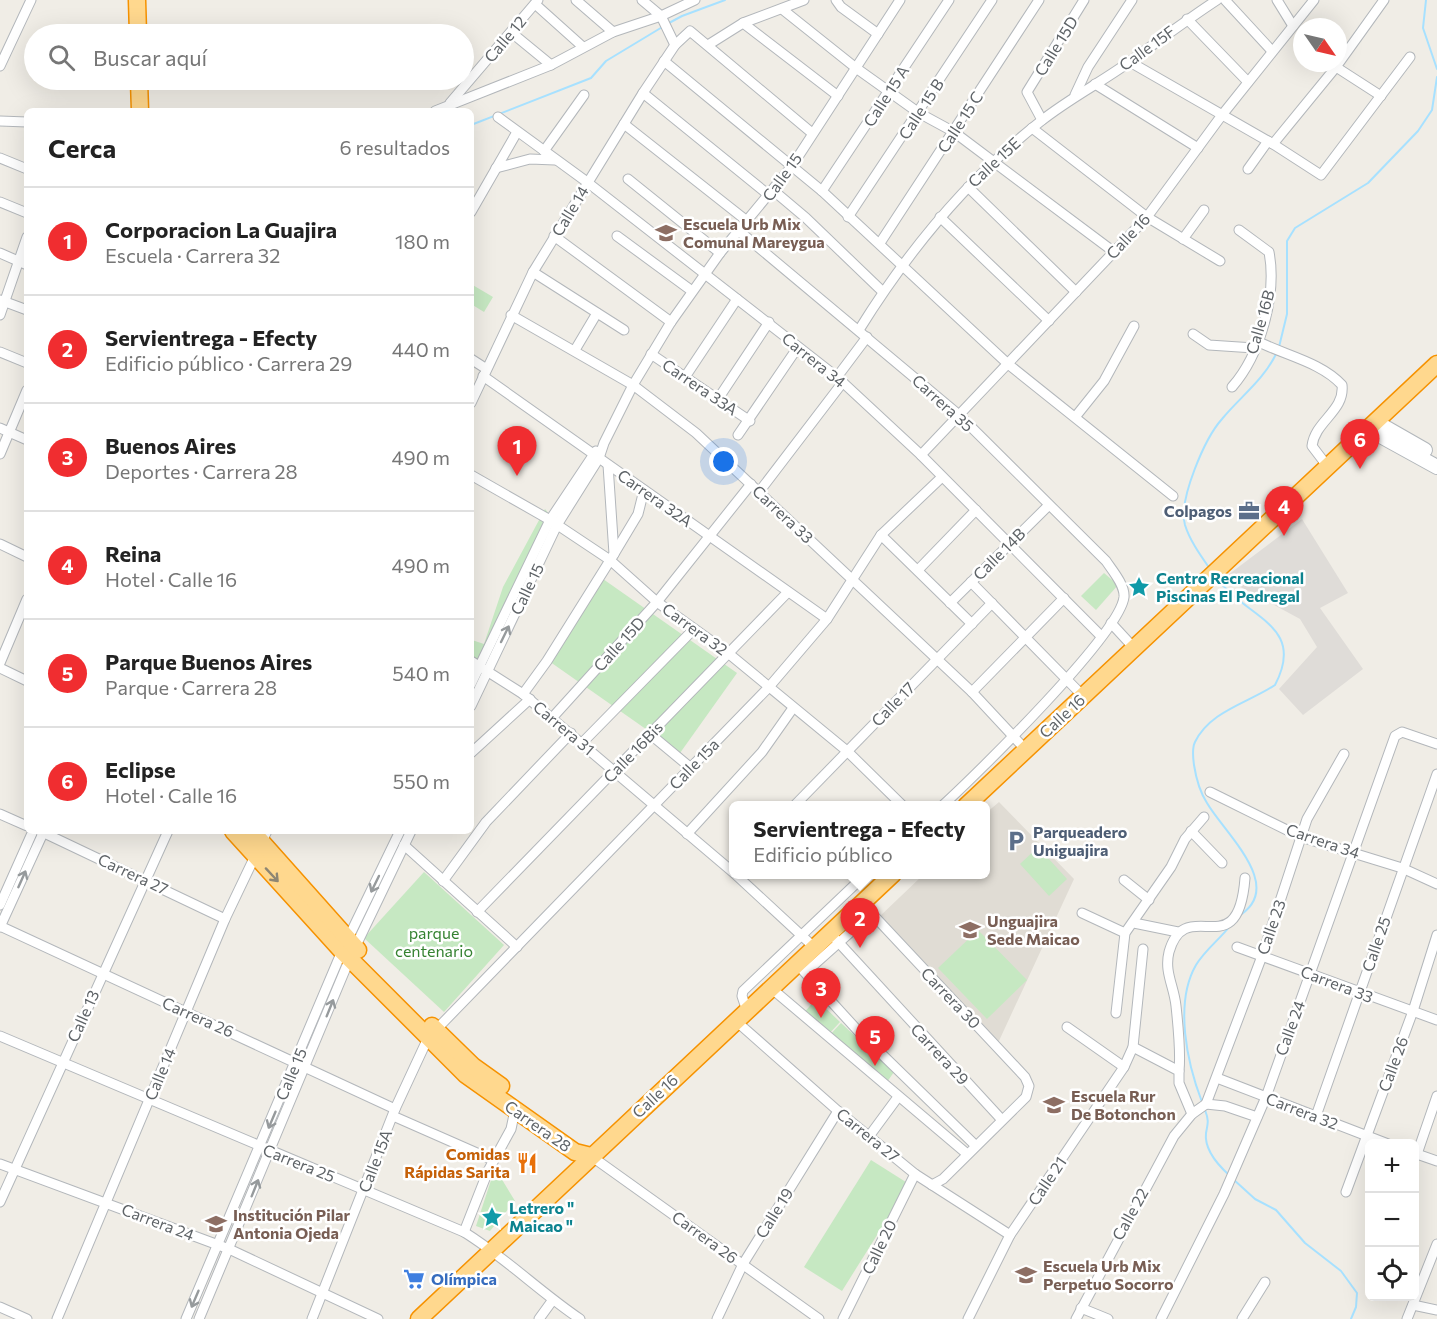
<!DOCTYPE html>
<html lang="es">
<head>
<meta charset="utf-8">
<style>
  :root { --surface:#fff; --page:#f2f2f2; --text:#222; --muted:#767676; --line:#e0e0e0; --accent:#f02d30 }
  body { margin:0; font-family:Commissioner,sans-serif; background:var(--page); color:var(--text) }
  .controls { position:absolute; right:18px; bottom:18px; display:grid; overflow:hidden; border-radius:9px; box-shadow:0 6px 24px #0002 }
  .controls button { width:54px; height:54px; display:grid; place-items:center; padding:0; border:0; border-bottom:2px solid var(--line); background:var(--surface); color:var(--text); font:30px sans-serif }
  .compass { position:absolute; left:1293px; top:18px; width:54px; height:54px; border-radius:50%; background:var(--surface); box-shadow:0 6px 24px #0002; rotate:124deg }
  .you { position:absolute; left:724px; top:462px; width:21px; height:21px; margin:-15px; border:4px solid #fff; border-radius:50%; background:#1a73e8; box-shadow:0 0 0 9px #1a73e833 }
  .badge { display:grid; place-items:center; width:39px; height:39px; border-radius:50%; background:var(--accent); color:#fff; font-size:20px; font-weight:700 }
  .pin { position:absolute; translate:-50% -50px; filter:drop-shadow(0 2px 3px #0008) }
  .pin::after { content:''; position:absolute; top:32px; width:21px; height:18px; background:inherit; clip-path:polygon(0 0,100% 0,50% 100%) }
  .popup { position:absolute; left:729px; top:801px; width:261px; height:78px; box-sizing:border-box; display:grid; place-content:center; border-radius:9px; background:var(--surface); filter:drop-shadow(0 2px 4px #0005); font-size:20px; white-space:nowrap; color:var(--muted) }
  .popup b { font-size:22px; color:var(--text) }
  .popup::after { content:''; position:absolute; left:50%; top:100%; margin-left:-12px; border:12px solid transparent; border-top-color:var(--surface) }
  .list { margin:0; padding:0; list-style:none }
  h2 { display:flex; justify-content:space-between; align-items:center; height:78px; margin:0; padding:0 24px; font-size:26px }
  h2 small { font-size:20px; font-weight:400; color:var(--muted) }
  .list li { display:grid; grid-template-columns:39px 1fr auto; gap:18px; align-items:center; box-sizing:border-box; height:108px; padding:0 24px; border-top:2px solid var(--line) }
  .list b { display:block; font-size:22px; white-space:nowrap }
  .list p { margin:0; font-size:20px; white-space:nowrap; color:var(--muted) }
  .list em { font-size:20px; font-style:normal; color:var(--muted) }
  .icon { flex:none; width:33px; height:33px; fill:none; stroke:currentColor; stroke-width:2; stroke-linecap:round; stroke-linejoin:round }
  .map { position:relative; flex:none; width:1437px; height:1319px; overflow:hidden }
  .search { position:absolute; background:var(--surface); box-shadow:0 6px 24px #0002; left:24px; top:24px; width:450px; height:66px; display:flex; align-items:center; gap:15px; box-sizing:border-box; padding:0 21px; border-radius:33px; color:var(--muted); font-size:22px }
  .panel { position:absolute; background:var(--surface); box-shadow:0 6px 24px #0002; left:24px; top:108px; width:450px; height:726px; border-radius:9px }
  .map>svg:first-child { display:block }
  .industrial { fill:#dfdcd8 }
  .education { fill:#e0dcd4 }
  .green { fill:#c6e8c2 }
  .lines { fill:none; stroke-linecap:round; stroke-linejoin:round }
  .stream { stroke:#a7e1ff; stroke-width:2 }
  .street-casing { stroke:#b3b7bb; stroke-width:11 }
  .secondary-casing { stroke:#b2b7bb; stroke-width:16 }
  .highway-casing { stroke:#f69200; stroke-width:19 }
  .street { stroke:#fff; stroke-width:9 }
  .secondary { stroke:#fff; stroke-width:14 }
  .highway { stroke:#ffd88e; stroke-width:16 }
  .oneway { stroke:#969a9c }
  .oneway2 { stroke:#8e8673 }
  .labels { text-anchor:middle; stroke-width:5; stroke-linejoin:round; paint-order:stroke }
  .street-label { font-size:16px; fill:#5e6367; stroke:#fff }
  .education-label { font-size:16px; font-weight:bold; fill:#785e54; stroke:#fff; text-anchor:start }
  .service-label { font-size:16px; font-weight:bold; fill:#4e5e75; stroke:#fff; text-anchor:end }
  .culture-label { font-size:16px; font-weight:bold; fill:#0d838f; stroke:#fff; text-anchor:start }
  .park-label { font-size:16px; fill:#358231; stroke:#fff }
  .food-label { font-size:16px; font-weight:bold; fill:#c56008; stroke:#fff; text-anchor:end }
  .shop-label { font-size:16px; font-weight:bold; fill:#366cbe; stroke:#fff; text-anchor:start }
</style>
</head>
<body>
<div class="map">
<svg width="1437" height="1319" viewBox="0 0 1437 1319">
  <rect width="100%" height="100%" fill="#f0ede6"/>
  <polygon class="industrial" points="1302,519 1348,593 1320,608 1363,669 1303,715 1279,689 1317,647 1300,619 1224,578"/>
  <polygon class="education" points="999,802 1074,879 998,1043 878,918 923,875 986,874 986,813"/>
  <g class="green">
    <polygon points="471,284 493,297 484,312 471,304"/>
    <polygon points="545,509 555,521 487,666 471,663 472,640 484,644 503,587"/>
    <polygon points="1104,573 1118,585 1096,610 1081,596"/>
    <polygon points="603,579 737,673 680,753 546,659"/>
    <polygon points="1038,847 1067,879 1049,896 1020,864"/>
    <polygon points="424,872 504,945 444,1012 364,938"/>
    <polygon points="978,930 1027,980 987,1019 938,968"/>
    <polygon points="816,999 840,1022 827,1036 802,1015"/>
    <polygon points="841,1023 894,1072 887,1082 828,1037"/>
    <polygon points="871,1160 909,1184 842,1291 804,1267"/>
    <polygon points="495,1168 515,1201 490,1231 476,1226"/>
  </g>
  <g class="lines">
    <g class="stream">
      <polyline points="1426,0 1423,28 1437,69"/>
      <polyline points="669,23 682,16 725,0"/>
      <polyline points="471,125 591,78 606,61 664,26"/>
      <polyline points="1279,347 1287,314 1287,241 1295,228 1368,183 1418,131 1432,110 1437,77"/>
      <path d="M1210 569C1201 556 1190 541 1185 525 1178 500 1205 438 1222 419 1241 396 1264 380 1277 352"/>
      <path d="M1217 578C1245 618 1307 624 1275 685 1248 703 1210 711 1195 742 1192 748 1193 758 1194 765 1196 778 1200 792 1207 803 1225 834 1288 888 1237 917"/>
      <path d="M1202 1102C1187 1063 1174 1003 1196 965 1205 950 1219 940 1230 926"/>
      <path d="M1205 1110C1209 1120 1208 1123 1206 1133 1204 1150 1218 1165 1229 1175"/>
      <polyline points="1233,1179 1255,1199 1276,1210 1305,1243 1341,1271 1357,1293 1356,1307 1351,1319"/>
    </g>
    <defs>
      <g id="street">
        <polyline points="576,0 613,32"/>
        <polyline points="642,0 661,16 675,45"/>
        <polyline points="836,0 841,7 878,34"/>
        <polyline points="1225,0 1272,51"/>
        <polyline points="1277,0 1293,26"/>
        <polyline points="535,4 583,47"/>
        <polyline points="782,9 856,68 919,113 954,132 1114,252"/>
        <polyline points="1187,19 1248,82"/>
        <polyline points="743,23 838,96"/>
        <polyline points="512,33 551,65"/>
        <polyline points="708,45 743,23 804,0"/>
        <polyline points="664,61 822,191 1008,364 1173,496"/>
        <polyline points="1130,62 1273,144 1321,175 1410,57"/>
        <polyline points="0,66 31,0"/>
        <polyline points="1336,67 1381,96"/>
        <polyline points="1095,84 1198,148"/>
        <polyline points="643,93 770,196"/>
        <polyline points="1075,95 1088,67 1132,0"/>
        <polyline points="450,103 538,0"/>
        <polyline points="435,111 551,65 613,32 661,16 695,0"/>
        <polyline points="498,117 587,182 837,377 921,455 1101,636"/>
        <polyline points="1042,120 1027,92 1084,0"/>
        <polyline points="0,121 27,122"/>
        <polyline points="624,124 747,221"/>
        <polyline points="1032,128 1147,217 1220,261"/>
        <polyline points="1273,144 1336,67 1384,0"/>
        <polyline points="544,151 584,95"/>
        <polyline points="0,158 27,169"/>
        <polyline points="496,168 530,159 555,160"/>
        <polyline points="1248,169 1268,141"/>
        <polyline points="628,179 720,253"/>
        <polyline points="968,187 1076,292"/>
        <polyline points="774,191 806,218 883,292"/>
        <polyline points="822,191 949,0"/>
        <polyline points="0,202 27,213"/>
        <polyline points="471,212 517,132"/>
        <polyline points="848,217 992,0"/>
        <polyline points="940,217 1049,321"/>
        <path d="M739 231 959 415 1106 561C1112 570 1125 585 1124 597 1120 634 975 776 942 806"/>
        <polyline points="554,236 671,322"/>
        <polyline points="617,236 692,291"/>
        <polyline points="1183,239 1204,210"/>
        <polyline points="880,243 1039,0"/>
        <polyline points="0,253 27,265"/>
        <polyline points="533,272 624,330"/>
        <polyline points="0,300 27,310"/>
        <polyline points="0,315 27,237"/>
        <polyline points="511,315 633,385 696,433 972,692 1026,750"/>
        <path d="M859 330C908 251 967 179 1041 121 1070 98 1102 82 1132 60 1160 40 1188 19 1217 0"/>
        <polyline points="1193,334 1209,345 1254,348"/>
        <path d="M1257 341C1284 355 1321 362 1342 385 1345 411 1315 421 1312 446L1328 467"/>
        <polyline points="575,350 597,313"/>
        <polyline points="0,352 27,363"/>
        <polyline points="651,354 750,421"/>
        <polyline points="471,359 485,368"/>
        <polyline points="483,376 827,619"/>
        <polyline points="685,377 737,299"/>
        <polyline points="837,377 867,337"/>
        <path d="M1232 387C1261 354 1277 294 1269 252L1239 230"/>
        <polyline points="718,399 769,322"/>
        <polyline points="471,403 533,272 643,93 675,45 690,31 812,133"/>
        <polyline points="1076,416 1104,381 1134,326"/>
        <polyline points="0,428 27,440"/>
        <polyline points="738,435 798,347"/>
        <polyline points="0,454 27,390"/>
        <polyline points="921,455 1147,217 1222,115 1314,0"/>
        <polyline points="471,475 550,520 610,560 657,602 728,653 847,751 903,806"/>
        <polyline points="759,492 843,382"/>
        <polyline points="881,535 972,624"/>
        <polyline points="0,544 27,557"/>
        <polyline points="614,554 638,514 644,490"/>
        <polyline points="918,570 976,510"/>
        <polyline points="971,582 1083,696"/>
        <polyline points="950,603 1048,506"/>
        <polyline points="1111,623 1134,648"/>
        <polyline points="471,661 523,694 734,873"/>
        <polyline points="0,663 27,599"/>
        <polyline points="0,668 27,681"/>
        <polyline points="471,684 550,520 596,451"/>
        <polyline points="972,692 1064,598"/>
        <polyline points="523,694 547,661 614,554 608,465"/>
        <polyline points="471,706 557,525 599,458 604,443 633,385 671,322 720,253 792,166 900,0"/>
        <polyline points="552,718 657,602 751,484"/>
        <polyline points="650,734 691,768"/>
        <polyline points="582,743 693,630"/>
        <polyline points="471,753 530,699"/>
        <polyline points="1210,792 1301,837 1402,868 1437,884"/>
        <polyline points="794,806 992,603"/>
        <polyline points="0,814 27,826"/>
        <polyline points="40,831 225,919"/>
        <polyline points="1191,831 1222,863"/>
        <polyline points="687,834 762,752 793,708"/>
        <polyline points="404,845 517,947"/>
        <polyline points="735,874 815,948"/>
        <polyline points="1124,880 1149,900"/>
        <polyline points="443,881 486,822 571,733"/>
        <polyline points="862,903 1025,1077 1029,1086 1026,1097 943,1179 932,1185"/>
        <polyline points="0,905 33,831"/>
        <polyline points="477,912 788,592"/>
        <polyline points="1082,913 1125,933"/>
        <polyline points="1134,923 1178,932"/>
        <polyline points="0,926 395,1109"/>
        <polyline points="0,927 44,831"/>
        <polyline points="830,933 1002,1120"/>
        <polyline points="1237,947 1437,1020"/>
        <polyline points="797,964 860,1033 975,1145"/>
        <polyline points="806,972 872,913"/>
        <polyline points="771,988 966,1153"/>
        <polyline points="747,1011 742,996 743,991 866,874"/>
        <polyline points="1116,1013 1125,933 1171,867 1185,839 1204,817"/>
        <polyline points="736,1021 838,1111 915,1174 1010,1235"/>
        <polyline points="1067,1027 1124,1067"/>
        <path d="M0 1036 464 1232C506 1258 540 1292 580 1319"/>
        <polyline points="1133,1047 1179,1071 1179,1083 1192,1114"/>
        <path d="M1179 1071C1181 1052 1178 1025 1176 1006 1174 986 1164 972 1169 952 1186 892 1238 969 1245 878"/>
        <polyline points="1217,1078 1388,1144"/>
        <polyline points="1206,1104 1262,956 1307,819 1344,754"/>
        <polyline points="1206,1104 1225,1106 1257,1117"/>
        <polyline points="393,1116 493,1160"/>
        <polyline points="1316,1116 1437,774"/>
        <polyline points="870,1135 898,1097"/>
        <polyline points="1414,1153 1437,1161"/>
        <polyline points="1417,1154 1437,1096"/>
        <polyline points="591,1156 819,1319"/>
        <polyline points="0,1164 229,1249 378,1319"/>
        <polyline points="1346,1192 1413,1011 1437,935"/>
        <polyline points="0,1202 168,831"/>
        <polyline points="464,1232 488,1171 511,1129 515,1110"/>
        <polyline points="1413,1305 1437,1310"/>
        <polyline points="0,1307 27,1319"/>
        <polyline points="1081,1308 1108,1319"/>
        <polyline points="57,1319 225,919 267,831"/>
        <polyline points="186,1319 342,951 400,831"/>
        <polyline points="199,1319 350,958 411,831"/>
        <polyline points="312,1319 395,1109 428,1038 769,687 827,619 881,535 942,477"/>
        <polyline points="539,1319 552,1301"/>
        <polyline points="717,1319 743,1264 838,1111"/>
        <polyline points="843,1319 915,1174"/>
        <polyline points="968,1319 1010,1235 1124,1067 1133,1047 1143,949"/>
        <polyline points="1076,1319 1174,1136 1192,1114 1206,1104"/>
        <polyline points="1161,1319 1224,1194 1266,1097 1395,736 1402,732 1437,744"/>
        <polyline points="1242,1319 1265,1282"/>
        <polyline points="1407,1319 1437,1244"/>
      </g>
      <g id="secondary">
        <polyline points="1376,422 1425,450"/>
        <polyline points="1368,429 1437,467"/>
      </g>
      <g id="highway">
        <polyline points="137,0 138,34"/>
        <polyline points="139,80 140,111"/>
        <polyline points="966,806 1437,364"/>
        <polyline points="233,831 342,951 466,1075 575,1152 591,1156"/>
        <polyline points="252,831 358,950"/>
        <polyline points="432,1026 473,1066 501,1086"/>
        <polyline points="419,1319 893,874"/>
      </g>
    </defs>
    <use href="#street" class="street-casing"/>
    <use href="#secondary" class="secondary-casing"/>
    <use href="#highway" class="highway-casing"/>
    <use href="#street" class="street"/>
    <use href="#secondary" class="secondary"/>
    <use href="#highway" class="highway"/>
  </g>
  <defs><path id="oneway-shaft" d="M-6 0H5M1.5-3L5.5 0L1.5 3" fill="none" stroke-width="1.6" stroke-linecap="round" stroke-linejoin="round" transform="scale(1.5)"/></defs>
  <g class="oneway">
    <use href="#oneway-shaft" transform="translate(505 634) rotate(-64)"/>
    <use href="#oneway-shaft" transform="translate(22 879) rotate(-66)"/>
    <use href="#oneway-shaft" transform="translate(375 884) rotate(116)"/>
    <use href="#oneway-shaft" transform="translate(330 1008) rotate(-68)"/>
    <use href="#oneway-shaft" transform="translate(272 1120) rotate(113)"/>
    <use href="#oneway-shaft" transform="translate(255 1188) rotate(-68)"/>
    <use href="#oneway-shaft" transform="translate(195 1299) rotate(113)"/>
  </g>
  <use class="oneway2" href="#oneway-shaft" transform="translate(272 875) rotate(47)"/>
  <defs>
    <symbol id="school-bare" viewBox="-9 -9 18 18"><path d="M0-5L7-2L0 1L-7-2ZM-4 1L0 2.5L4 1V4Q0 6-4 4Z" fill="#8d6e63" stroke="#fff" stroke-width="2.5" paint-order="stroke"/></symbol>
    <symbol id="office-bare" viewBox="-9 -9 18 18"><path d="M-6-3h4V-5.5h4V-3h4V5H-6ZM-1-4.5V-3h2v-1.5ZM-6 0V1H6V0Z" fill="#5c6f8a" stroke="#fff" stroke-width="2.5" paint-order="stroke"/></symbol>
    <symbol id="sight-bare" viewBox="-9 -9 18 18"><path d="M0-6L1.8-2.2L6-1.7L2.9 1.2L3.7 5.4L0 3.3L-3.7 5.4L-2.9 1.2L-6-1.7L-1.8-2.2Z" fill="#0f9aa8" stroke="#fff" stroke-width="2.5" paint-order="stroke"/></symbol>
    <symbol id="parking-bare" viewBox="-9 -9 18 18"><path d="M-3.5-5.5H1a3.5 3.5 0 0 1 0 7H-1V5.5H-3.5ZM-1-3.4V-.6H.8a1.4 1.4 0 0 0 0-2.8Z" fill="#5c6f8a" stroke="#fff" stroke-width="2.5" paint-order="stroke"/></symbol>
    <symbol id="university-bare" viewBox="-9 -9 18 18"><path d="M0-5L7-2L0 1L-7-2ZM-4 1L0 2.5L4 1V4Q0 6-4 4Z" fill="#8d6e63" stroke="#fff" stroke-width="2.5" paint-order="stroke"/></symbol>
    <symbol id="restaurant-bare" viewBox="-9 -9 18 18"><path d="M-5-6h1v4h1v-4h1v4h1v-4h1v5L-1.5 .5V6h-2V.5L-5-1ZM5-6V6H3V1.5H1.5Q1.5-4 5-6Z" fill="#e8710a" stroke="#fff" stroke-width="2.5" paint-order="stroke"/></symbol>
    <symbol id="supermarket-bare" viewBox="-9 -9 18 18"><path d="M-6-5.5h2.5l.6 2H6L4.5 2H-2.5L-4.4-4H-6ZM-1.5 3.2a1.3 1.3 0 1 0 .1 0ZM3 3.2a1.3 1.3 0 1 0 .1 0Z" fill="#3f7fe0" stroke="#fff" stroke-width="2.5" paint-order="stroke"/></symbol>
  </defs>
  <g fill-rule="evenodd">
    <use href="#school-bare" x="651" y="218" width="30" height="30"/>
    <use href="#office-bare" x="1234" y="496" width="30" height="30"/>
    <use href="#sight-bare" x="1124" y="572" width="30" height="30"/>
    <use href="#parking-bare" x="1001" y="826" width="30" height="30"/>
    <use href="#university-bare" x="955" y="915" width="30" height="30"/>
    <use href="#school-bare" x="1039" y="1090" width="30" height="30"/>
    <use href="#restaurant-bare" x="512" y="1148" width="30" height="30"/>
    <use href="#sight-bare" x="477" y="1202" width="30" height="30"/>
    <use href="#school-bare" x="201" y="1209" width="30" height="30"/>
    <use href="#school-bare" x="1011" y="1260" width="30" height="30"/>
    <use href="#supermarket-bare" x="399" y="1264" width="30" height="30"/>
  </g>
  <g class="labels">
    <g class="street-label">
      <text transform="translate(505 39) rotate(-50)" y="6">Calle 12</text>
      <text transform="translate(1056 46) rotate(-58)" y="6">Calle 15D</text>
      <text transform="translate(1147 48) rotate(-36)" y="6">Calle 15F</text>
      <text transform="translate(886 96) rotate(-57)" y="6">Calle 15 A</text>
      <text transform="translate(921 109) rotate(-57)" y="6">Calle 15 B</text>
      <text transform="translate(960 122) rotate(-57)" y="6">Calle 15 C</text>
      <text transform="translate(994 162) rotate(-43)" y="6">Calle 15E</text>
      <text transform="translate(782 177) rotate(-54)" y="6">Calle 15</text>
      <text transform="translate(570 211) rotate(-59)" y="6">Calle 14</text>
      <text transform="translate(1128 236) rotate(-47)" y="6">Calle 16</text>
      <text transform="translate(1260 322) rotate(-74)" y="6">Calle 16B</text>
      <text transform="translate(814 360) rotate(39)" y="6">Carrera 34</text>
      <text transform="translate(700 387) rotate(34)" y="6">Carrera 33A</text>
      <text transform="translate(943 403) rotate(42)" y="6">Carrera 35</text>
      <text transform="translate(655 498) rotate(35)" y="6">Carrera 32A</text>
      <text transform="translate(783 514) rotate(43)" y="6">Carrera 33</text>
      <text transform="translate(999 554) rotate(-45)" y="6">Calle 14B</text>
      <text transform="translate(527 589) rotate(-64)" y="6">Calle 15</text>
      <text transform="translate(695 629) rotate(36)" y="6">Carrera 32</text>
      <text transform="translate(619 644) rotate(-48)" y="6">Calle 15D</text>
      <text transform="translate(893 704) rotate(-46)" y="6">Calle 17</text>
      <text transform="translate(1062 716) rotate(-43)" y="6">Calle 16</text>
      <text transform="translate(564 728) rotate(40)" y="6">Carrera 31</text>
      <text transform="translate(633 752) rotate(-46)" y="6">Calle 16Bis</text>
      <text transform="translate(694 764) rotate(-46)" y="6">Calle 15a</text>
      <text transform="translate(1323 841) rotate(19)" y="6">Carrera 34</text>
      <text transform="translate(133 874) rotate(25)" y="6">Carrera 27</text>
      <text transform="translate(1271 927) rotate(-71)" y="6">Calle 23</text>
      <text transform="translate(1376 944) rotate(-71)" y="6">Calle 25</text>
      <text transform="translate(1337 984) rotate(21)" y="6">Carrera 33</text>
      <text transform="translate(951 998) rotate(46)" y="6">Carrera 30</text>
      <text transform="translate(83 1016) rotate(-66)" y="6">Calle 13</text>
      <text transform="translate(198 1017) rotate(24)" y="6">Carrera 26</text>
      <text transform="translate(1290 1028) rotate(-70)" y="6">Calle 24</text>
      <text transform="translate(940 1054) rotate(47)" y="6">Carrera 29</text>
      <text transform="translate(1393 1064) rotate(-70)" y="6">Calle 26</text>
      <text transform="translate(160 1074) rotate(-67)" y="6">Calle 14</text>
      <text transform="translate(291 1074) rotate(-67)" y="6">Calle 15</text>
      <text transform="translate(655 1096) rotate(-43)" y="6">Calle 16</text>
      <text transform="translate(1302 1111) rotate(21)" y="6">Carrera 32</text>
      <text transform="translate(538 1126) rotate(35)" y="6">Carrera 28</text>
      <text transform="translate(868 1135) rotate(39)" y="6">Carrera 27</text>
      <text transform="translate(375 1161) rotate(-69)" y="6">Calle 15A</text>
      <text transform="translate(299 1163) rotate(22)" y="6">Carrera 25</text>
      <text transform="translate(1047 1181) rotate(-56)" y="6">Calle 21</text>
      <text transform="translate(774 1213) rotate(-58)" y="6">Calle 19</text>
      <text transform="translate(1130 1214) rotate(-61)" y="6">Calle 22</text>
      <text transform="translate(158 1222) rotate(21)" y="6">Carrera 24</text>
      <text transform="translate(705 1237) rotate(36)" y="6">Carrera 26</text>
      <text transform="translate(879 1247) rotate(-64)" y="6">Calle 20</text>
    </g>
    <g class="education-label">
      <text x="683" y="230">Escuela Urb Mix<tspan x="683" dy="18">Comunal Mareygua</tspan></text>
      <text x="987" y="927">Unguajira<tspan x="987" dy="18">Sede Maicao</tspan></text>
      <text x="1071" y="1102">Escuela Rur<tspan x="1071" dy="18">De Botonchon</tspan></text>
      <text x="233" y="1221">Institución Pilar<tspan x="233" dy="18">Antonia Ojeda</tspan></text>
      <text x="1043" y="1272">Escuela Urb Mix<tspan x="1043" dy="18">Perpetuo Socorro</tspan></text>
    </g>
    <g class="service-label">
      <text x="1232" y="517">Colpagos</text>
      <text x="1033" y="838" text-anchor="start">Parqueadero<tspan x="1033" dy="18">Uniguajira</tspan></text>
    </g>
    <g class="culture-label">
      <text x="1156" y="584">Centro Recreacional<tspan x="1156" dy="18">Piscinas El Pedregal</tspan></text>
      <text x="509" y="1214">Letrero "<tspan x="509" dy="18">Maicao "</tspan></text>
    </g>
    <g class="park-label">
      <text x="434" y="939">parque<tspan x="434" dy="18">centenario</tspan></text>
    </g>
    <g class="food-label">
      <text x="510" y="1160">Comidas<tspan x="510" dy="18">Rápidas Sarita</tspan></text>
    </g>
    <g class="shop-label">
      <text x="431" y="1285">Olímpica</text>
    </g>
  </g>
</svg>
<div class="controls">
<button>+</button>
<button>−</button>
<button><svg class="icon" aria-label="locate" viewBox="0 0 24 24"><circle cx="12" cy="12" r="6"/><path d="M12 2v4M12 18v4M2 12h4M18 12h4"/></svg></button>
</div>
<svg class="compass" viewBox="-18 -18 36 36"><path d="M0-13l5 13h-10z" fill="#e53935"/><path d="M0 13l5-13h-10z" fill="#767676"/></svg>
<div class="you"></div>
<div class="pin badge" style="left:517px;top:476px">1</div>
<div class="pin badge" style="left:860px;top:948px">2</div>
<div class="popup"><b>Servientrega - Efecty</b>Edificio público</div>
<div class="pin badge" style="left:821px;top:1018px">3</div>
<div class="pin badge" style="left:1284px;top:536px">4</div>
<div class="pin badge" style="left:875px;top:1066px">5</div>
<div class="pin badge" style="left:1360px;top:469px">6</div>
<div class="search"><svg class="icon" aria-label="search" viewBox="0 0 24 24"><circle cx="10" cy="10" r="6"/><path d="M15 15l6 6"/></svg>Buscar aquí</div>
<section class="panel">
<h2>Cerca<small>6 resultados</small></h2>
<ul class="list">
<li><span class="badge">1</span><div><b>Corporacion La Guajira</b><p>Escuela · Carrera 32</p></div><em>180 m</em></li>
<li><span class="badge">2</span><div><b>Servientrega - Efecty</b><p>Edificio público · Carrera 29</p></div><em>440 m</em></li>
<li><span class="badge">3</span><div><b>Buenos Aires</b><p>Deportes · Carrera 28</p></div><em>490 m</em></li>
<li><span class="badge">4</span><div><b>Reina</b><p>Hotel · Calle 16</p></div><em>490 m</em></li>
<li><span class="badge">5</span><div><b>Parque Buenos Aires</b><p>Parque · Carrera 28</p></div><em>540 m</em></li>
<li><span class="badge">6</span><div><b>Eclipse</b><p>Hotel · Calle 16</p></div><em>550 m</em></li>
</ul>
</section>
</div>
</body>
</html>
